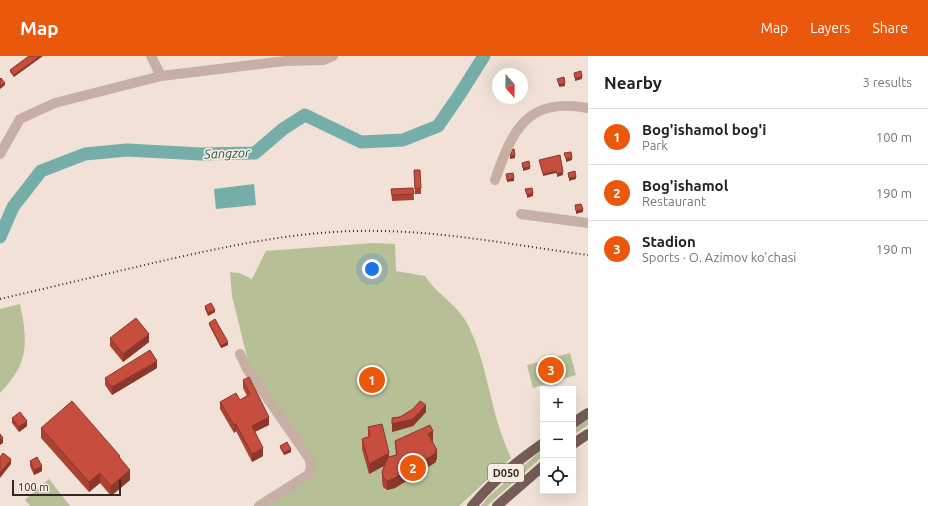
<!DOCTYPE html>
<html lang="en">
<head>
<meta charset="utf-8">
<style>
  :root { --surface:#fff; --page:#f2f2f2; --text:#222; --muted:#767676; --line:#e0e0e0; --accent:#ea580c }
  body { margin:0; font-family:Ubuntu,sans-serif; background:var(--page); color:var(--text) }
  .controls { position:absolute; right:12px; bottom:12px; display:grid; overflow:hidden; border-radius:0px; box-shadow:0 4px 16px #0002 }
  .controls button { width:36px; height:36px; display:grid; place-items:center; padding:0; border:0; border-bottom:1px solid var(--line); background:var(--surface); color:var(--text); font:20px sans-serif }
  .compass { position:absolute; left:492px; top:12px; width:36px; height:36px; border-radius:50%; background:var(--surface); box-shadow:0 4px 16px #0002; rotate:160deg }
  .scale { position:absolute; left:12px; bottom:10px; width:109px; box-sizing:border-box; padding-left:4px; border:2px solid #332825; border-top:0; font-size:11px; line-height:14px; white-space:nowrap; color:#332825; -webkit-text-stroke:3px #f9ece2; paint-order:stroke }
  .you { position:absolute; left:372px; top:213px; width:14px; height:14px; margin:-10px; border:3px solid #fff; border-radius:50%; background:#1a73e8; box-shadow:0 0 0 6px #1a73e833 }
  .badge { display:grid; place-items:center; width:26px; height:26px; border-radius:50%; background:var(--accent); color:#fff; font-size:13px; font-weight:700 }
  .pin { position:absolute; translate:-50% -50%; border:2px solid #fff; box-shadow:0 1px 4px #0006 }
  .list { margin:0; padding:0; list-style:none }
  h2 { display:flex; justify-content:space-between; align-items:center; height:52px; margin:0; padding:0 16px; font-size:17px }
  h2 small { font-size:13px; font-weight:400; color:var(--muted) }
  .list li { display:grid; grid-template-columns:26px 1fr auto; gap:12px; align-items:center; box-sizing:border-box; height:56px; padding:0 16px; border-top:1px solid var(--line) }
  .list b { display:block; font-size:15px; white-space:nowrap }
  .list p { margin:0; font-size:13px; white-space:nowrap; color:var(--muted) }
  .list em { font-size:13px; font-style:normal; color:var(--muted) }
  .icon { flex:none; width:22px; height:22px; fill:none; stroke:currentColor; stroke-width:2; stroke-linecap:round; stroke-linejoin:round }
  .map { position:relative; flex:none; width:588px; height:450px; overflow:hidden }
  header { display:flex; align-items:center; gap:24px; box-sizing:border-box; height:56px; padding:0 20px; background:var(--accent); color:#fff }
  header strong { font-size:19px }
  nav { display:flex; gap:22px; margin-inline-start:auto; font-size:14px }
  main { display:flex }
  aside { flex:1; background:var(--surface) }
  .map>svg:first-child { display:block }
  .green { fill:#b7bf97 }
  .water { fill:#75aea9 }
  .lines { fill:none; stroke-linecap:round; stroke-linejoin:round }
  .river { stroke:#75aea9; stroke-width:13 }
  .minor { stroke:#c8afa3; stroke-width:10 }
  .major { stroke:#765c56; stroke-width:10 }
  .rail { stroke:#332825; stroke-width:2; stroke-dasharray:1 3; stroke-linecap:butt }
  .wall { fill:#ab4335 }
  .shaded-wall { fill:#8b372b }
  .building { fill:#c74e3e; stroke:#8b372b }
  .labels { text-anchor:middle; stroke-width:3.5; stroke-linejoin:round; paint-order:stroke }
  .shield { fill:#f9ece2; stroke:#6e635e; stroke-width:1 }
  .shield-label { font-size:11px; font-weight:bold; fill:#332825 }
  .water-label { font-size:13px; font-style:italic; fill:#1b5551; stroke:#f9ece2 }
</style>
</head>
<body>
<header>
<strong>Map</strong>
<nav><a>Map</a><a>Layers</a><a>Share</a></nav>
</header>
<main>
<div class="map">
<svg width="588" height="450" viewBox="0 0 588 450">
  <rect width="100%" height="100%" fill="#f1e1d6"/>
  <g class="green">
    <path d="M373 187 395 188 396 215 425 220C438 240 458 248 469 271 484 302 489 338 499 371 502 381 507 392 511 402L459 450H264L315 414 250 313 232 240 230 216 239 217 252 223 266 195Z"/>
    <path d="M20 248C28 287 29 307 0 337V253Z"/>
    <polygon points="570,297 576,319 533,332 527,309"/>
    <polygon points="588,362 588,369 573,379 573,372"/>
    <polygon points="543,393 543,400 487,450 481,450 488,441"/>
    <polygon points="49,423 70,450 30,450 25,444"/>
  </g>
  <polygon class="water" points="254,128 256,149 216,153 214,133"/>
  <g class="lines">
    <polyline class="river" points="0,181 13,151 41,115 85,98 127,94 201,98 255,97 283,73 305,59 361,86 403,84 438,70 460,38 484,0"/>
    <g class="minor">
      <polyline points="151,0 161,20"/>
      <polyline points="0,98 20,63 55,47 161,20 285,5 324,4 333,0"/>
      <path d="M495 124C513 73 527 41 588 52"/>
      <polyline points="521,158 588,167"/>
      <path d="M240 298 247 313 309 402C311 409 312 412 308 419L259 450"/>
    </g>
    <g class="major">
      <polyline points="573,367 588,357"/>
      <polyline points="573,388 588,378"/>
      <path d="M472 450C492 426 517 405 543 387"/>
      <polyline points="497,450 543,410"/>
    </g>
    <path class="rail" d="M0 243C51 231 102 219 153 207 228 190 303 173 381 175 450 176 519 190 588 199"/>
  </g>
  <g class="wall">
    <polygon points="29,0 14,21 10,16 10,14"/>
    <polygon points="414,114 421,132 421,138 415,138"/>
    <polygon points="413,132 414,144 392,145 391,133"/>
    <polygon points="205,250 215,256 208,260 205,253"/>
    <polygon points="209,267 228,289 221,292 209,269"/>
    <polygon points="110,282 149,286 123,306 110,290"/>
    <polygon points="157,312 112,339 105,329 105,322"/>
    <polygon points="243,324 269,369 255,376 263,400 252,406 236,375 234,377 220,353 220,346 240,344 247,340 243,332"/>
    <polygon points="426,356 413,370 392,376 392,362"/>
    <polygon points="12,362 27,370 19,376 12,367"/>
    <polygon points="368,371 389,401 396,400 395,385 433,385 432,385 437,403 436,404 436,406 395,432 387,434 383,431 382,425 382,416 384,410 369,418 362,393 362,383 368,381"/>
    <polygon points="41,372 120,402 130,424 111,440 100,427 89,436 41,382"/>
    <polygon points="280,390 291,396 284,399 280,392"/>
    <polygon points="30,405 42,415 34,419 30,410"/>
  </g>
  <g class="shaded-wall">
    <polygon points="40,0 43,0 14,21 14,19"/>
    <polygon points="582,21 582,23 575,25 575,22"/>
    <polygon points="5,27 5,29 0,33 0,30"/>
    <polygon points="565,27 565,30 559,31 559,29"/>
    <polygon points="515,99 515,102 510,103 510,100"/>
    <polygon points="572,102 572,104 566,106 566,103"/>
    <polygon points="530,111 530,113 523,115 523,112"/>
    <polygon points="556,115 556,117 543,120 543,118"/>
    <polygon points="563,116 563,119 557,121 557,118"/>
    <polygon points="576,121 576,123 569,125 569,122"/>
    <polygon points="514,122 514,125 507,126 507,124"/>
    <polygon points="533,137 533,140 527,142 527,139"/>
    <polygon points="583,153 583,156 576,158 576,155"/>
    <polygon points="215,254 215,256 208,260 208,257"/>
    <polygon points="149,278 149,286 123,306 123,298"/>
    <polygon points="228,286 228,289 221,292 221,290"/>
    <polygon points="157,305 157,312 112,339 112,331"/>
    <polygon points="426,349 426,356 413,370 392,376 392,368"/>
    <polygon points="269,361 269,369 252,377 252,370"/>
    <polygon points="27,365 27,370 19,376 19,371"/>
    <polygon points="236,368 236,375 234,377 234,369"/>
    <polygon points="433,375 433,385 428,387 428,378"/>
    <polygon points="3,382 3,387 0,389 0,384"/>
    <polygon points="263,392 263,400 252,406 252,398"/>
    <polygon points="291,393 291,396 284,399 284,397"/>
    <polygon points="437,394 437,403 436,404 436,406 395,432 387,434 387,425"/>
    <polygon points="389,397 389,407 369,418 369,408"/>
    <polygon points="11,403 11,408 0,422 0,417"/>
    <polygon points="42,410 42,415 34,419 34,414"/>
    <polygon points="130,414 130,424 111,440 111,430"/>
    <polygon points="100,417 100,427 89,436 89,426"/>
  </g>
  <g class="building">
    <polygon points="29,0 40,0 14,19 10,14"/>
    <polygon points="581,15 582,21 575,22 574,17"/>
    <polygon points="564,21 565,27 559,29 557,23"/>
    <polygon points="1,22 5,27 0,30 0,23"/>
    <polygon points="513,93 514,93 515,99 510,100"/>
    <polygon points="571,96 572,102 566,103 564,97"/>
    <polygon points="560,99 563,116 557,118 556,115 543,118 539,104"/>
    <polygon points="529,105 530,111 523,112 522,107"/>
    <polygon points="414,114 420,114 421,132 415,133"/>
    <polygon points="575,115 576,121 569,122 568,117"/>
    <polygon points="513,117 514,122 507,124 506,118"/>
    <polygon points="413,132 414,138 392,139 391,133"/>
    <polygon points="532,132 533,137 527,139 525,133"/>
    <polygon points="581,148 583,153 576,155 575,149"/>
    <polygon points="211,247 215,254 208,257 205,250"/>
    <polygon points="136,262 149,278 123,298 110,282"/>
    <polygon points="215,263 228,286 221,290 209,267"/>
    <polygon points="150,294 157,305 112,331 105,322"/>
    <polygon points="249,321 269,361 252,370 263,392 252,398 236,368 234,369 220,346 236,337 240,344 250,338 243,324"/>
    <polygon points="72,345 120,400 119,401 130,414 111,430 100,417 89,426 41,372"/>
    <polygon points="420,345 426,349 413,363 392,368 392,362 400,361 413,353"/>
    <polygon points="20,356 27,365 19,371 12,362"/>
    <polygon points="382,368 389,397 369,408 362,383 370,380 368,371"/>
    <polygon points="430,369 433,375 428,378 437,394 435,395 436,397 395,422 387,425 383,421 382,416 388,401 397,399 395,385"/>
    <polygon points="0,378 3,382 0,384"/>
    <polygon points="287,386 291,393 284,397 280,390"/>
    <polygon points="3,397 11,403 0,417 0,401"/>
    <polygon points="37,401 42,410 34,414 30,405"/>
  </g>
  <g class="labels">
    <rect class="shield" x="488" y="408" width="36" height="18" rx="3"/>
    <g class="shield-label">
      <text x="506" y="421">D050</text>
    </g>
    <g class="water-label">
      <text transform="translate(227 97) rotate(-2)" y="5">Sangzor</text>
    </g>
  </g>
</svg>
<div class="controls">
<button>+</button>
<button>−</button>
<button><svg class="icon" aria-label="locate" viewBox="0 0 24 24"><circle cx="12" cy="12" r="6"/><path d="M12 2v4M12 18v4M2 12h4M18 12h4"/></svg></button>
</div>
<svg class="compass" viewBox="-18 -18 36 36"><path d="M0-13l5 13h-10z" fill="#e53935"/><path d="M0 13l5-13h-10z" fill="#767676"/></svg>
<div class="scale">100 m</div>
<div class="you"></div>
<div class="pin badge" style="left:372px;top:324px">1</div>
<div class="pin badge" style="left:413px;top:412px">2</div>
<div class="pin badge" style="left:551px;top:314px">3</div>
</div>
<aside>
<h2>Nearby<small>3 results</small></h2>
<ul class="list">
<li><span class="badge">1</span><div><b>Bog'ishamol bog'i</b><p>Park</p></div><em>100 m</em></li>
<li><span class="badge">2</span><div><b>Bog'ishamol</b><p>Restaurant</p></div><em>190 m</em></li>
<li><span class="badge">3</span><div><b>Stadion</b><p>Sports · O. Azimov ko'chasi</p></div><em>190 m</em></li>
</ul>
</aside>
</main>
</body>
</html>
